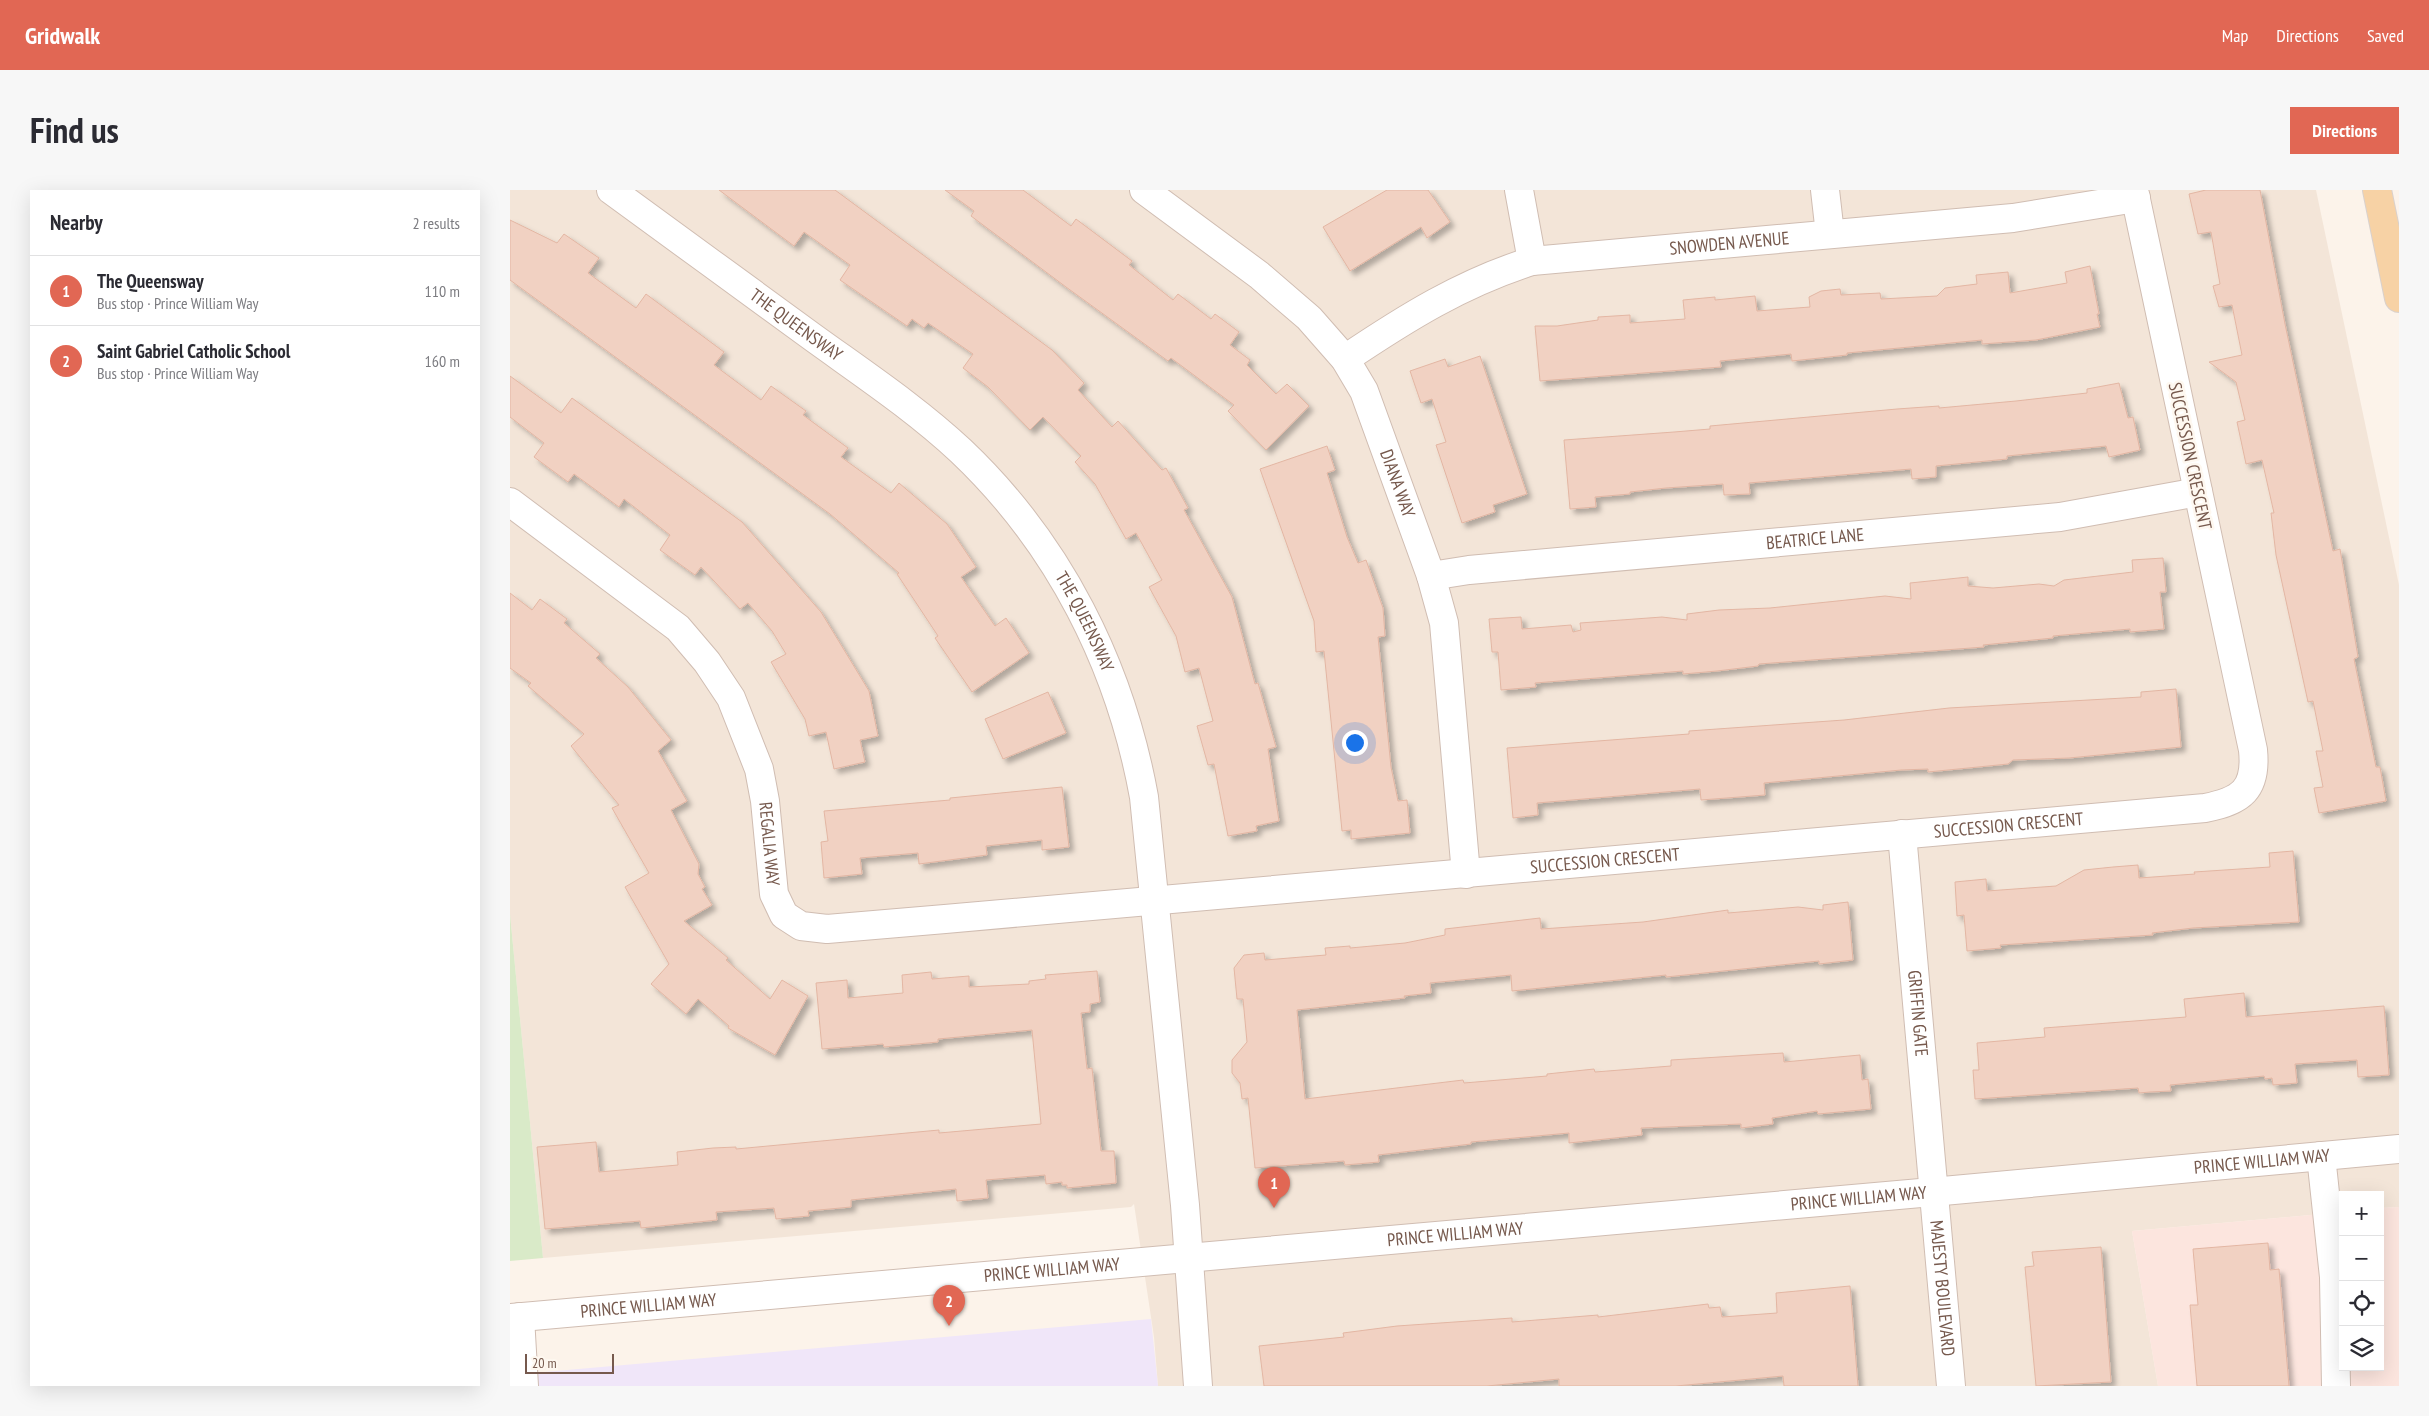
<!DOCTYPE html>
<html lang="en">
<head>
<meta charset="utf-8">
<style>
  :root { --surface:#fff; --page:#f7f7f7; --text:#2b2b33; --muted:#7c7c81; --line:#e1e1e2; --accent:#e16754 }
  body { margin:0; font-family:"PT Sans Narrow",sans-serif; background:var(--page); color:var(--text) }
  .controls { position:absolute; right:15px; bottom:15px; display:grid; overflow:hidden; border-radius:0px; box-shadow:0 5px 20px #0002 }
  .controls button { width:45px; height:45px; display:grid; place-items:center; padding:0; border:0; border-bottom:1px solid var(--line); background:var(--surface); color:var(--text); font:25px sans-serif }
  .scale { position:absolute; left:15px; bottom:12px; width:89px; box-sizing:border-box; padding-left:5px; border:2px solid #76594d; border-top:0; font-size:14px; line-height:18px; white-space:nowrap; color:#76594d; -webkit-text-stroke:4px #fef8f0; paint-order:stroke }
  .you { position:absolute; left:844px; top:552px; width:18px; height:18px; margin:-12px; border:4px solid #fff; border-radius:50%; background:#1a73e8; box-shadow:0 0 0 8px #1a73e833 }
  .badge { display:grid; place-items:center; width:32px; height:32px; border-radius:50%; background:var(--accent); color:#fff; font-size:16px; font-weight:700 }
  .pin { position:absolute; translate:-50% -41px; filter:drop-shadow(0 1px 2px #0008) }
  .pin::after { content:''; position:absolute; top:26px; width:18px; height:15px; background:inherit; clip-path:polygon(0 0,100% 0,50% 100%) }
  .list { margin:0; padding:0; list-style:none }
  h2 { display:flex; justify-content:space-between; align-items:center; height:65px; margin:0; padding:0 20px; font-size:21px }
  h2 small { font-size:16px; font-weight:400; color:var(--muted) }
  .list li { display:grid; grid-template-columns:32px 1fr auto; gap:15px; align-items:center; box-sizing:border-box; height:70px; padding:0 20px; border-top:1px solid var(--line) }
  .list b { display:block; font-size:19px; white-space:nowrap }
  .list p { margin:0; font-size:16px; white-space:nowrap; color:var(--muted) }
  .list em { font-size:16px; font-style:normal; color:var(--muted) }
  .icon { flex:none; width:28px; height:28px; fill:none; stroke:currentColor; stroke-width:2; stroke-linecap:round; stroke-linejoin:round }
  .map { position:relative; flex:none; width:1889px; height:1196px; overflow:hidden; border-radius:0px }
  header { display:flex; align-items:center; gap:30px; box-sizing:border-box; height:70px; padding:0 25px; background:var(--accent); color:#fff }
  header strong { font-size:24px }
  nav { display:flex; gap:28px; margin-inline-start:auto; font-size:18px }
  .intro { display:flex; align-items:center; justify-content:space-between; box-sizing:border-box; height:120px; padding:0 30px }
  h1 { margin:0; font-size:35px }
  .button { padding:12px 22px; border-radius:0px; background:var(--accent); color:#fff; font-size:18px; font-weight:700 }
  main { display:flex; gap:30px; padding:0 30px }
  aside { flex:1; background:var(--surface); border-radius:0px; box-shadow:0 5px 20px #0002 }
  .map>svg:first-child { display:block }
  .residential { fill:#f3e5d8 }
  .commercial { fill:#fce5de }
  .education { fill:#f0e6f9 }
  .green { fill:#d9eac8 }
  .building { fill:#f1d1c2; stroke:#e3b6a3; filter:url(#shadow) }
  .lines { fill:none; stroke-linecap:round; stroke-linejoin:round }
  .minor-casing { stroke:#d0bdb2; stroke-width:30 }
  .major-casing { stroke:#d9d1cd; stroke-width:30 }
  .minor { stroke:#fff; stroke-width:28 }
  .major { stroke:#f7d2a5; stroke-width:28 }
  .labels { text-anchor:middle; stroke-width:5; stroke-linejoin:round; paint-order:stroke }
  .street-label { font-size:18px; fill:#76594d; stroke:#fef8f0 }
</style>
</head>
<body>
<header>
<strong>Gridwalk</strong>
<nav><a>Map</a><a>Directions</a><a>Saved</a></nav>
</header>
<div class="intro"><h1>Find us</h1><a class="button">Directions</a></div>
<main>
<aside>
<h2>Nearby<small>2 results</small></h2>
<ul class="list">
<li><span class="badge">1</span><div><b>The Queensway</b><p>Bus stop · Prince William Way</p></div><em>110 m</em></li>
<li><span class="badge">2</span><div><b>Saint Gabriel Catholic School</b><p>Bus stop · Prince William Way</p></div><em>160 m</em></li>
</ul>
</aside>
<div class="map">
<svg width="1889" height="1196" viewBox="0 0 1889 1196">
  <defs>
    <filter id="shadow"><feDropShadow dx="4.5" dy="4.5" stdDeviation="2.5" flood-color="#0004"/></filter>
  </defs>
  <rect width="100%" height="100%" fill="#fcf3ea"/>
  <polygon class="residential" points="0,0 1806,0 1889,395 1889,1017 1870,1018 1870,1005 1833,1005 1833,1022 1622,1041 1648,1196 648,1196 644,1147 624,1014 621,1017 33,1068 0,724"/>
  <polygon class="commercial" points="1889,1017 1889,1196 1648,1196 1622,1041 1833,1022 1833,1177 1870,1177 1870,1018"/>
  <polygon class="education" points="641,1129 648,1196 0,1196 0,1185"/>
  <polygon class="green" points="0,724 33,1068 0,1071"/>
  <g class="building">
    <polygon points="209,0 325,0 542,160 574,193 568,200 602,237 608,231 652,280 656,278 678,318 674,320 722,407 745,494 748,493 766,557 758,559 769,631 746,636 747,641 718,646 704,574 698,575 687,536 703,531 689,478 675,482 666,446 639,397 652,390 626,343 616,349 585,294 565,272 571,266 533,227 520,240 478,197 453,178 463,164 418,133 414,138 402,129 397,136 330,90 340,75 294,42 284,56"/>
    <polygon points="435,0 513,0 561,36 566,29 622,71 619,75 663,110 668,104 701,129 705,124 729,142 720,155 740,170 737,175 766,204 777,194 799,216 756,260 718,221 724,215 661,168 658,171 556,97 461,26 464,21"/>
    <polygon points="877,0 918,0 940,32 917,48 911,37 840,81 813,37"/>
    <polygon points="1696,0 1750,0 1775,134 1823,361 1830,359 1848,467 1844,469 1866,577 1870,577 1876,611 1809,623 1804,598 1813,597 1806,561 1813,561 1803,511 1798,512 1766,365 1761,323 1764,323 1752,270 1736,274 1727,232 1735,230 1726,192 1699,172 1732,165 1722,115 1709,117 1703,96 1710,94 1701,42 1688,44 1679,4"/>
    <polygon points="0,30 47,53 54,44 89,68 78,83 126,118 136,104 214,162 204,175 251,210 261,196 296,221 293,225 338,258 331,267 381,303 389,293 437,334 466,377 451,387 485,436 496,428 519,463 462,502 425,448 428,446 387,384 389,383 320,324 0,90"/>
    <polygon points="1580,76 1589,124 1587,124 1590,137 1526,150 1472,154 1472,150 1337,163 1337,165 1282,171 1281,164 1210,171 1211,177 1030,191 1025,136 1047,136 1088,130 1088,127 1120,125 1120,133 1175,129 1173,110 1205,107 1205,110 1245,106 1247,121 1300,117 1299,107 1311,101 1330,99 1331,105 1370,103 1371,109 1427,106 1435,98 1467,94 1466,85 1498,82 1500,103 1557,93 1555,82"/>
    <polygon points="970,166 1017,304 983,315 985,322 952,333 926,255 936,252 922,209 911,213 900,181 935,169 938,177"/>
    <polygon points="0,186 51,223 62,208 232,332 311,422 359,501 368,546 350,550 355,572 324,579 316,542 299,546 295,529 261,472 276,464 262,441 238,413 230,419 191,377 185,385 150,360 160,345 114,309 109,317 64,284 58,292 24,267 34,253 0,227"/>
    <polygon points="1609,193 1618,228 1623,227 1630,260 1599,267 1596,256 1497,266 1497,269 1426,276 1426,287 1402,289 1401,279 1239,293 1240,304 1214,305 1213,294 1156,298 1120,302 1120,304 1085,307 1086,317 1060,319 1054,250 1164,242 1200,239 1200,236 1387,219 1429,216 1429,218 1506,211 1577,203 1577,199"/>
    <polygon points="817,256 825,280 817,283 837,347 848,373 856,370 873,418 875,446 868,447 881,577 888,611 897,610 900,643 841,649 841,640 832,641 814,461 806,462 804,431 750,279"/>
    <polygon points="1653,368 1656,402 1650,402 1654,439 1620,442 1620,439 1543,446 1543,448 1473,455 1474,457 1249,474 1248,476 1207,481 1173,484 1173,481 1025,493 1026,497 991,500 988,462 982,462 979,429 1011,427 1012,439 1061,435 1063,442 1071,440 1070,433 1152,427 1177,430 1177,424 1209,420 1260,418 1375,406 1401,409 1400,393 1458,387 1458,396 1483,398 1529,394 1544,396 1554,390 1623,382 1622,370"/>
    <polygon points="0,403 22,420 30,409 57,429 54,433 90,464 86,468 118,497 161,550 148,561 177,611 161,620 189,674 188,684 195,697 192,699 202,715 174,731 218,768 216,770 260,809 272,790 298,806 265,865 218,838 219,836 188,809 176,824 141,794 159,774 115,697 139,683 102,618 109,615 61,556 74,544 18,496 21,493 0,478"/>
    <polygon points="1666,499 1671,557 1559,568 1503,570 1498,574 1418,582 1418,579 1391,580 1254,593 1255,605 1191,610 1190,599 1027,613 1028,625 1003,628 997,558 1179,544 1179,541 1334,530 1439,518 1631,507 1631,502"/>
    <polygon points="538,502 556,543 493,569 475,529"/>
    <polygon points="552,597 559,657 532,660 532,650 476,656 477,665 409,674 408,663 350,668 352,684 314,688 311,652 318,651 314,621 440,610 440,608"/>
    <polygon points="1783,661 1789,732 1683,738 1642,743 1643,745 1490,755 1491,758 1457,761 1454,725 1447,726 1445,692 1476,689 1477,701 1546,696 1574,680 1603,677 1628,675 1629,688 1685,684 1684,682 1760,677 1759,663"/>
    <polygon points="1338,712 1343,770 1309,774 1309,771 1156,787 1156,785 1002,801 1001,785 920,793 921,803 894,806 895,808 787,820 795,909 953,890 954,893 1037,886 1037,884 1084,879 1085,882 1161,876 1161,870 1273,863 1274,872 1350,865 1352,890 1358,889 1361,919 1308,924 1307,921 1262,928 1263,934 1231,938 1231,934 1131,938 1132,945 1059,953 1059,943 961,952 961,954 868,965 869,972 835,975 834,971 745,978 738,908 732,909 730,893 722,883 722,870 737,852 733,809 727,809 724,778 734,765 754,763 755,770 816,765 815,758 840,756 840,758 895,753 935,745 935,739 1030,728 1031,739 1133,732 1218,720 1218,723 1288,717 1313,720 1313,715"/>
    <polygon points="587,781 590,812 580,814 580,822 571,823 577,879 582,878 591,961 604,961 606,993 557,998 557,995 552,995 552,992 536,994 535,985 476,990 478,1008 447,1011 446,999 341,1010 341,1017 298,1021 299,1026 266,1029 264,1018 206,1022 207,1030 131,1038 130,1031 35,1039 27,957 86,952 89,982 168,975 167,962 203,958 226,957 226,959 429,940 429,943 531,934 522,840 428,849 428,852 374,857 373,854 312,859 306,793 337,790 338,808 393,803 392,785 421,782 422,789 459,786 459,797 519,794 519,791 536,789 535,785"/>
    <polygon points="1734,803 1736,827 1874,816 1879,885 1848,887 1847,870 1785,874 1787,893 1763,895 1762,888 1755,889 1754,886 1660,895 1661,901 1640,902 1629,903 1628,898 1465,909 1463,880 1469,880 1467,853 1535,847 1534,838 1676,827 1674,809"/>
    <polygon points="1758,1053 1760,1080 1769,1079 1779,1196 1687,1196 1680,1115 1688,1115 1683,1059"/>
    <polygon points="1591,1057 1601,1192 1526,1196 1515,1077 1524,1076 1522,1062"/>
    <polygon points="1340,1096 1348,1196 1274,1196 1273,1186 1166,1196 1049,1196 1049,1189 977,1196 754,1196 749,1156 834,1147 833,1143 887,1136 1002,1128 1002,1132 1088,1125 1088,1127 1198,1114 1199,1118 1210,1117 1212,1127 1267,1123 1266,1103"/>
  </g>
  <g class="lines">
    <defs>
      <g id="minor">
        <path id="s1" d="M101 0C168 49 234 97 301 146 352 183 405 218 451 261 549 354 610 475 634 607L675 1015 688 1196"/>
        <path id="s2" d="M634 0 749 85 799 128 835 169 854 201 921 386 934 433 956 684"/>
        <polyline points="1009,0 1022,71"/>
        <polyline points="1315,0 1320,44"/>
        <path id="s3" d="M835 169C896 128 952 93 1022 71L1503 28 1626 8"/>
        <path id="s4" d="M0 312 168 438 197 472 221 508 249 579 255 611 264 704 274 725 291 736 317 739 435 729 1695 618C1731 611 1747 600 1743 560L1624 0"/>
        <path id="s5" d="M921 386 959 380 1550 327 1688 302"/>
        <path id="s6" d="M1392 644 1441 1196"/>
        <polyline points="1811,966 1824,1087 1826,1196"/>
        <polyline points="10,1127 14,1196"/>
        <path id="s7" d="M0 1128 1422 1002 1889 959"/>
      </g>
      <polyline id="major" points="1867,0 1889,108"/>
    </defs>
    <use href="#minor" class="minor-casing"/>
    <use href="#major" class="major-casing"/>
    <use href="#minor" class="minor"/>
    <use href="#major" class="major"/>
  </g>
  <g class="labels">
    <g class="street-label">
      <text dy="6" stroke="none"><textPath href="#s3" startOffset="410">SNOWDEN AVENUE</textPath></text>
      <text dy="6" stroke="none"><textPath href="#s1" startOffset="229">THE QUEENSWAY</textPath></text>
      <text transform="translate(1680 266) rotate(78)" y="6">SUCCESSION CRESCENT</text>
      <text dy="6" stroke="none"><textPath href="#s2" startOffset="399">DIANA WAY</textPath></text>
      <text dy="6" stroke="none"><textPath href="#s5" startOffset="386">BEATRICE LANE</textPath></text>
      <text dy="6" stroke="none"><textPath href="#s1" startOffset="649">THE QUEENSWAY</textPath></text>
      <text dy="6" stroke="none"><textPath href="#s4" startOffset="1756">SUCCESSION CRESCENT</textPath></text>
      <text dy="6" stroke="none"><textPath href="#s4" startOffset="450">REGALIA WAY</textPath></text>
      <text dy="6" stroke="none"><textPath href="#s4" startOffset="1351">SUCCESSION CRESCENT</textPath></text>
      <text dy="6" stroke="none"><textPath href="#s6" startOffset="180">GRIFFIN GATE</textPath></text>
      <text dy="6" stroke="none"><textPath href="#s7" startOffset="1759">PRINCE WILLIAM WAY</textPath></text>
      <text dy="6" stroke="none"><textPath href="#s7" startOffset="1354">PRINCE WILLIAM WAY</textPath></text>
      <text dy="6" stroke="none"><textPath href="#s7" startOffset="949">PRINCE WILLIAM WAY</textPath></text>
      <text dy="6" stroke="none"><textPath href="#s7" startOffset="544">PRINCE WILLIAM WAY</textPath></text>
      <text dy="6" stroke="none"><textPath href="#s6" startOffset="456">MAJESTY BOULEVARD</textPath></text>
      <text dy="6" stroke="none"><textPath href="#s7" startOffset="139">PRINCE WILLIAM WAY</textPath></text>
    </g>
  </g>
</svg>
<div class="controls">
<button>+</button>
<button>−</button>
<button><svg class="icon" aria-label="locate" viewBox="0 0 24 24"><circle cx="12" cy="12" r="6"/><path d="M12 2v4M12 18v4M2 12h4M18 12h4"/></svg></button>
<button><svg class="icon" aria-label="layers" viewBox="0 0 24 24"><path d="M12 4l9 5-9 5-9-5zM3 14l9 5 9-5"/></svg></button>
</div>
<div class="scale">20 m</div>
<div class="you"></div>
<div class="pin badge" style="left:764px;top:1018px">1</div>
<div class="pin badge" style="left:439px;top:1136px">2</div>
</div>
</main>
</body>
</html>
